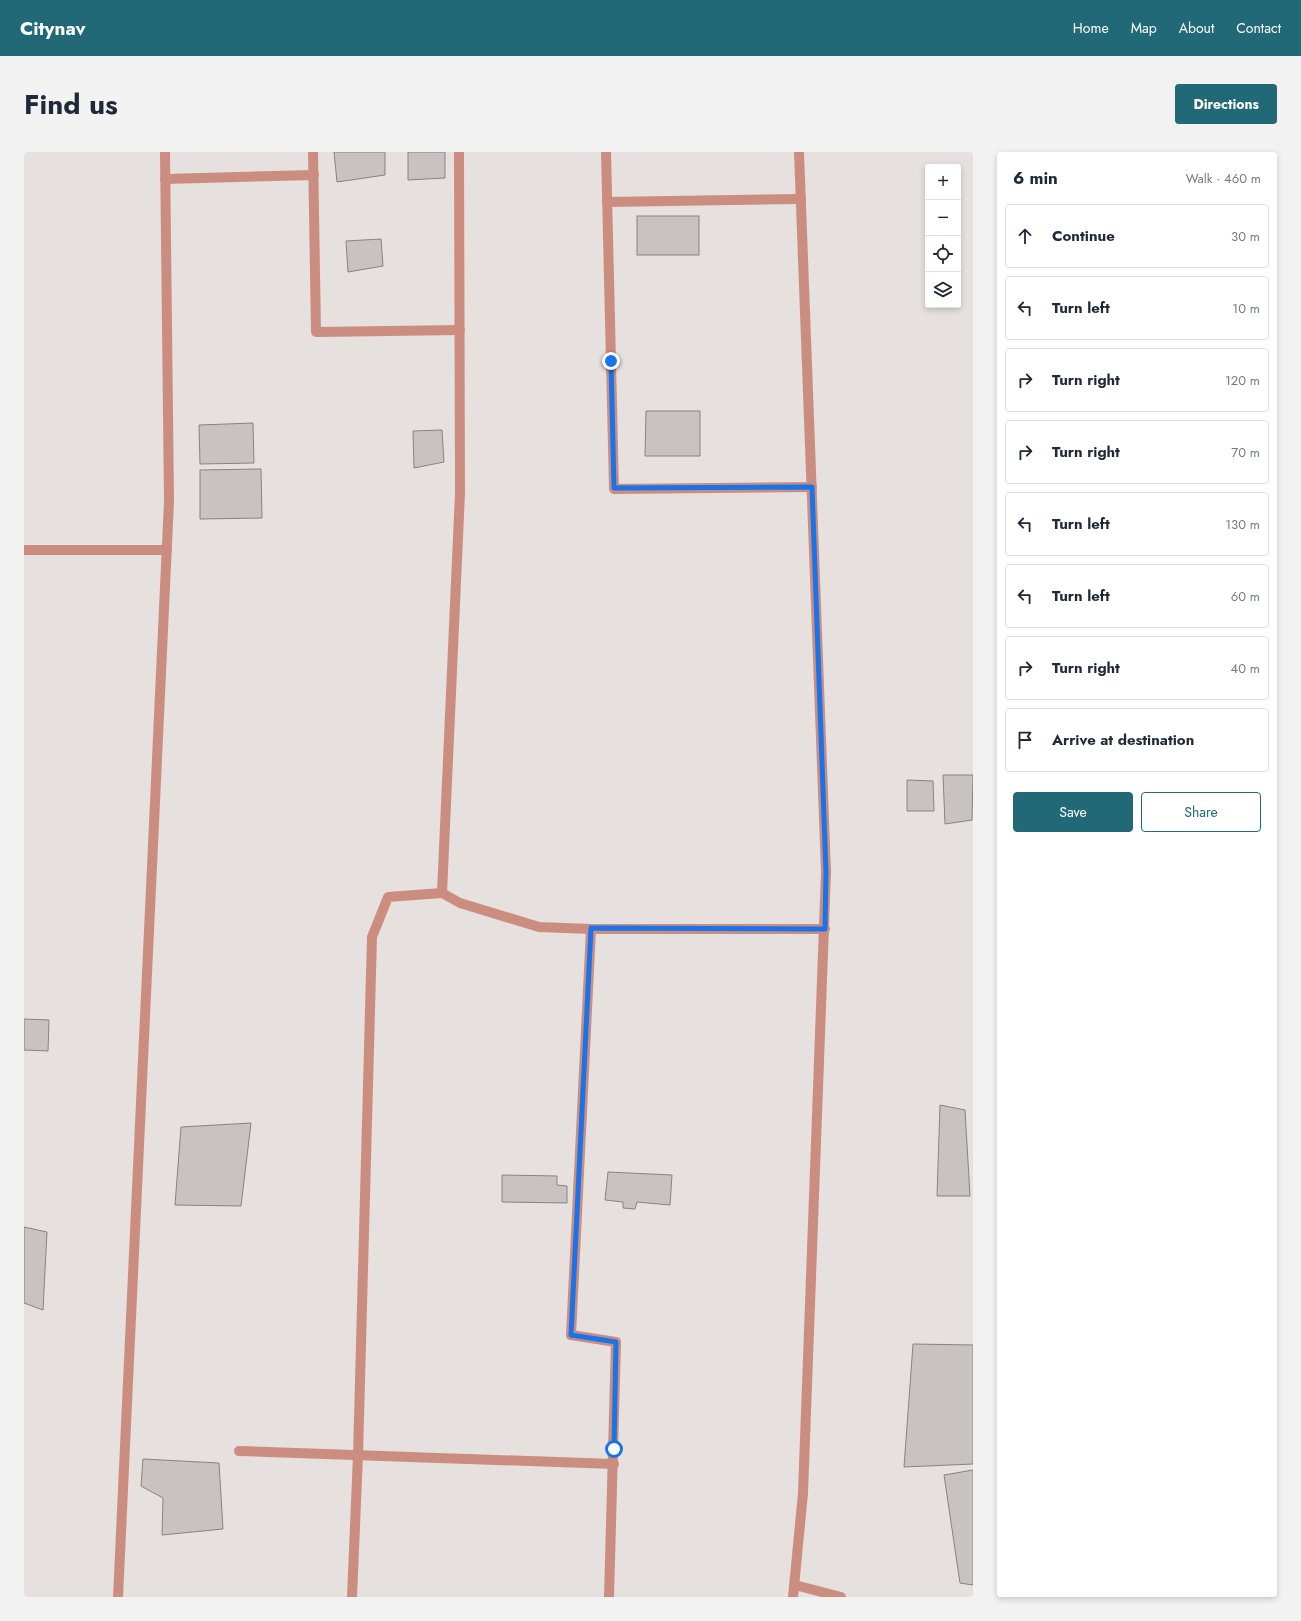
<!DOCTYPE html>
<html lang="en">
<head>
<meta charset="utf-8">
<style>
  :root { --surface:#fff; --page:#f2f2f3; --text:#1f2937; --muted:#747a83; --line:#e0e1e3; --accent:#216976 }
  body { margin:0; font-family:Jost,sans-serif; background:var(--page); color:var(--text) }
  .controls { position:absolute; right:12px; top:12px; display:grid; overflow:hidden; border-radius:4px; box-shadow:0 2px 6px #0003 }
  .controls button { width:36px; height:36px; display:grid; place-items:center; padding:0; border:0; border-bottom:1px solid var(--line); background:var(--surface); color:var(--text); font:20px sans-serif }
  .stop { position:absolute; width:12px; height:12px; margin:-9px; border:3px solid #1a73e8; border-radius:50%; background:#fff }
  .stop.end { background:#1a73e8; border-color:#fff; box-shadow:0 1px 4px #0008 }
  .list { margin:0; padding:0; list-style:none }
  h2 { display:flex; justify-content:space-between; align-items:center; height:52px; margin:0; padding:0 16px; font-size:17px }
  h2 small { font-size:13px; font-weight:400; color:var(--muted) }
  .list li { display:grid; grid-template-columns:26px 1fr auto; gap:12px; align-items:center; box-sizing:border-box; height:64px; margin:0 8px 8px; padding:0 8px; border:1px solid var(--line); border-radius:4px }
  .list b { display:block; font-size:15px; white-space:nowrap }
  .list em { font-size:13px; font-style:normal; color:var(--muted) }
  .actions { display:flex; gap:8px; padding:12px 16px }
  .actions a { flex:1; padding:9px 0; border:1px solid var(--accent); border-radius:4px; text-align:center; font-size:14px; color:var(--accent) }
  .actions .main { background:var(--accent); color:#fff }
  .icon { flex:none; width:22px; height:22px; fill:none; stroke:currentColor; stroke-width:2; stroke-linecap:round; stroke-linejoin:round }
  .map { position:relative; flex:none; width:949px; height:1445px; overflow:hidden; border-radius:4px }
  header { display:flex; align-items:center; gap:24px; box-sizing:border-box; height:56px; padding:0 20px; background:var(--accent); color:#fff }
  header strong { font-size:19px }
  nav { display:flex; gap:22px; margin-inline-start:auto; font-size:14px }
  .intro { display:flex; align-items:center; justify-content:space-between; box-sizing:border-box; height:96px; padding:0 24px }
  h1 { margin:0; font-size:28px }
  .button { padding:10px 18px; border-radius:4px; background:var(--accent); color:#fff; font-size:14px; font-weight:700 }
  main { display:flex; gap:24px; padding:0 24px }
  aside { flex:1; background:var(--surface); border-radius:4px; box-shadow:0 2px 6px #0003 }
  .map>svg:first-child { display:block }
  .building { fill:#c8c2c1; stroke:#888281 }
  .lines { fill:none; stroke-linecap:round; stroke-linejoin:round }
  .street { stroke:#cb8d80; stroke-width:10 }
  .route { stroke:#1a73e8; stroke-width:5 }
</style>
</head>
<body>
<header>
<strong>Citynav</strong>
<nav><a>Home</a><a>Map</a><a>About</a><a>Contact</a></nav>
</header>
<div class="intro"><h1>Find us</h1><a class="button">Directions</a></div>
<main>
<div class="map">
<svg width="949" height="1445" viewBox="0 0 949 1445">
  <rect width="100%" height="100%" fill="#e6e0df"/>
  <g class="building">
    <polygon points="310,0 361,0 361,23 313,30"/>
    <polygon points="384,0 421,0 421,26 384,28"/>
    <rect x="613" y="64" width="62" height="39"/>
    <polygon points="357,87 359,114 324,120 322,89"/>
    <polygon points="622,259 676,259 676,304 621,304"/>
    <polygon points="229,271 230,311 176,312 175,273"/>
    <polygon points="418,278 420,310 390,316 389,279"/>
    <polygon points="237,317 238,366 176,367 176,318"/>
    <polygon points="919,623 949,623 948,668 921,672"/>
    <polygon points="883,628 909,629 910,659 883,659"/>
    <polygon points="0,867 25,868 24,899 0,898"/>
    <polygon points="916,953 941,958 946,1044 913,1044"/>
    <polygon points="227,971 217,1054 151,1053 157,975"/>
    <polygon points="584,1020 648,1023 646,1053 613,1050 611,1057 599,1056 599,1050 581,1048"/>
    <polygon points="478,1023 533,1024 533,1033 543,1034 543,1051 478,1050"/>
    <polygon points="0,1075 23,1080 19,1158 0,1151"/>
    <polygon points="889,1192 949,1193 949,1312 880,1315"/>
    <polygon points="119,1307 195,1311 199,1377 138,1383 139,1346 117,1334"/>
    <polygon points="949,1318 949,1433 936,1431 920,1323"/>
  </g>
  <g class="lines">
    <g class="street">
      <polyline points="289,0 292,180 436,178"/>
      <polyline points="582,0 590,337 788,335"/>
      <polyline points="141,27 290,23"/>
      <polyline points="583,50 777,47"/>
      <polyline points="0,398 143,398"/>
      <polyline points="418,741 436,341 435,0"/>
      <polyline points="567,777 547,1183 592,1190 585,1445"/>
      <polyline points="215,1299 590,1312"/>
      <polyline points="771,1433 817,1445"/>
      <polyline points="94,1445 145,349 141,0"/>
      <polyline points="328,1445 334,1303 348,785 364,745 418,741 436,751 515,775 567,777 801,777"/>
      <polyline points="769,1445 779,1341 802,720 775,0"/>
    </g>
  </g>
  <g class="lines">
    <polyline class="route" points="587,209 590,336 788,335 802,720 801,777 567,776 547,1183 592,1190 590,1297"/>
  </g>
</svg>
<div class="controls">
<button>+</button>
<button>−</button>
<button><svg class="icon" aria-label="locate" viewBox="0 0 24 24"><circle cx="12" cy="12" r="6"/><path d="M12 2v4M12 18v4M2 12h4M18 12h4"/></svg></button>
<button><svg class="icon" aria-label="layers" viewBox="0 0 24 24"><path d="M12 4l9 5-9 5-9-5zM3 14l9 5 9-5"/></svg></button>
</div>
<div class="stop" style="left:590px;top:1297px"></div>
<div class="stop end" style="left:587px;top:209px"></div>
</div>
<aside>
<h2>6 min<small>Walk · 460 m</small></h2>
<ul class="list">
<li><svg class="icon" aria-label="ahead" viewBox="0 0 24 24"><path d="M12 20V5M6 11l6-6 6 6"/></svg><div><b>Continue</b></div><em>30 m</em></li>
<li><svg class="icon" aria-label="left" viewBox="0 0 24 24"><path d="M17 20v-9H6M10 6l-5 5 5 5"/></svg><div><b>Turn left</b></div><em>10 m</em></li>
<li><svg class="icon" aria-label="right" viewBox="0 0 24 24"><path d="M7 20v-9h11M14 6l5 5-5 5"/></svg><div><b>Turn right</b></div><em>120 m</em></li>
<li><svg class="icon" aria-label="right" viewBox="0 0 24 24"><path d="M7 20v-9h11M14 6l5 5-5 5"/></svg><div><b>Turn right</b></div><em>70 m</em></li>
<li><svg class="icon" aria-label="left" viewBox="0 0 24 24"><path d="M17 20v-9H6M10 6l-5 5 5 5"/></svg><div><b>Turn left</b></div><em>130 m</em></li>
<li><svg class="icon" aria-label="left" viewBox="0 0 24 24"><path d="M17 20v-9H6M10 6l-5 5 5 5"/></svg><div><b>Turn left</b></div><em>60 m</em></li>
<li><svg class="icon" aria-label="right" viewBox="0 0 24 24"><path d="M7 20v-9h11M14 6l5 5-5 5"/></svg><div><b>Turn right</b></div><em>40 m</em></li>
<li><svg class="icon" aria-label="arrive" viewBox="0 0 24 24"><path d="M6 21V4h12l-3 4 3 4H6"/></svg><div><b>Arrive at destination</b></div></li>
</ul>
<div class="actions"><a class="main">Save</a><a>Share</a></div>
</aside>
</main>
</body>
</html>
